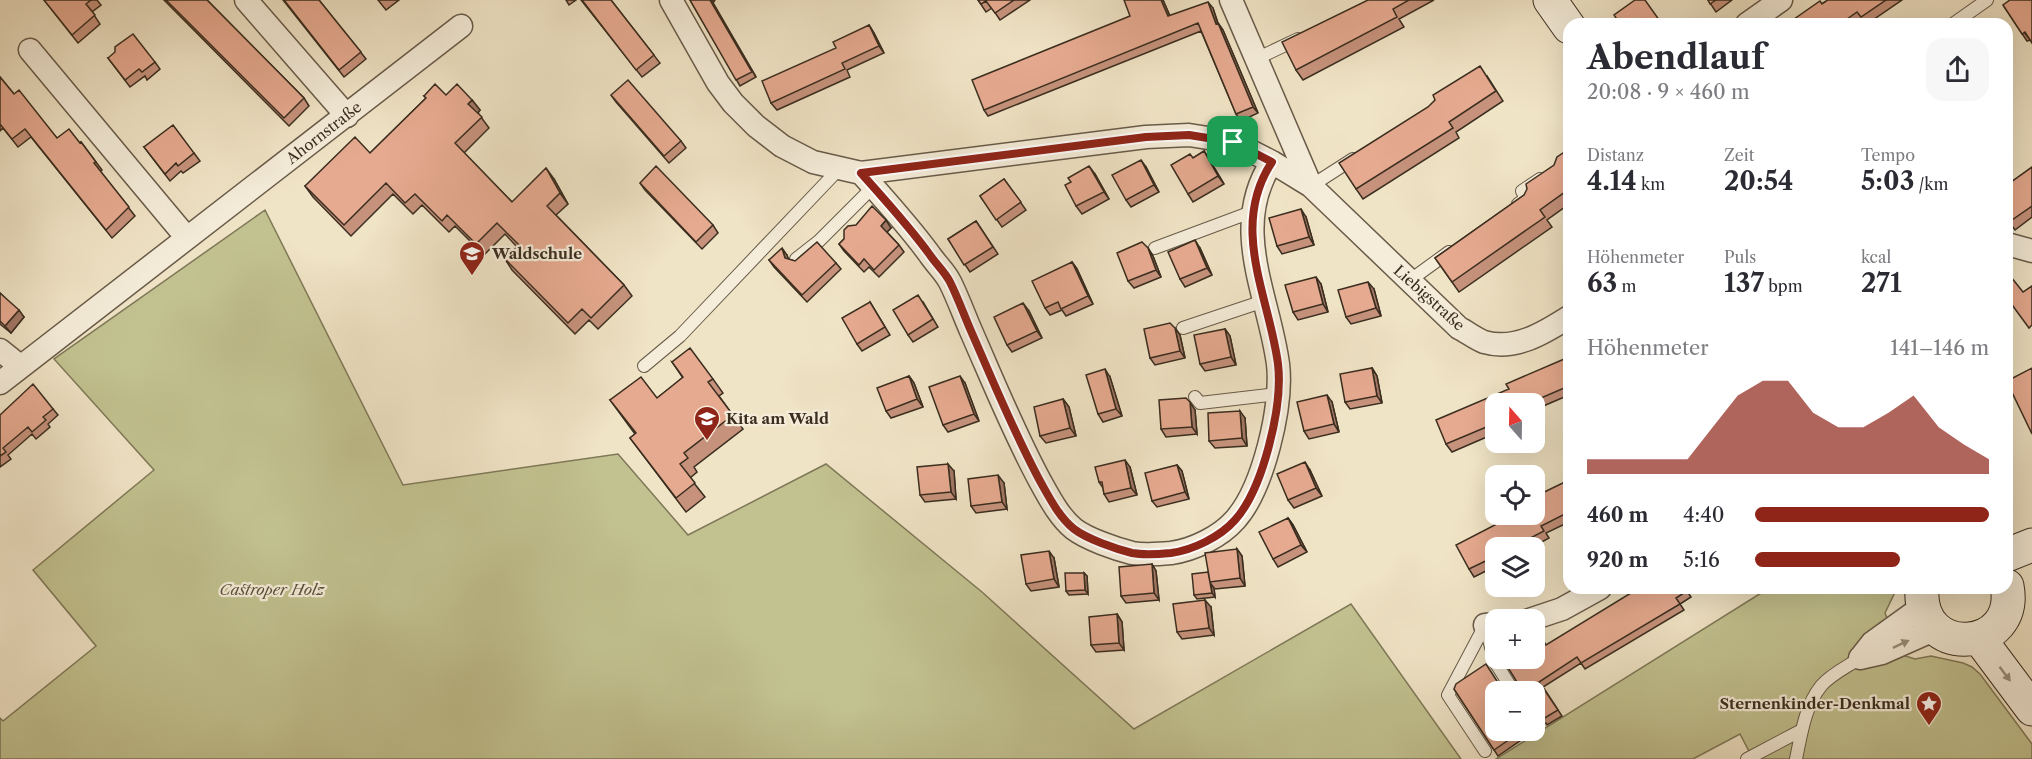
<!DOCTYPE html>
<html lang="de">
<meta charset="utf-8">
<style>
:root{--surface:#fff;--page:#f7f7f7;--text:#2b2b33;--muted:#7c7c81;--accent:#8f2418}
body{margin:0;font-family:"Libre Caslon Text",serif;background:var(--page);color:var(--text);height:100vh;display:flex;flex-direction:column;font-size:22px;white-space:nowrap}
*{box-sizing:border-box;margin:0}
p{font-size:20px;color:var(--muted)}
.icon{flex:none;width:33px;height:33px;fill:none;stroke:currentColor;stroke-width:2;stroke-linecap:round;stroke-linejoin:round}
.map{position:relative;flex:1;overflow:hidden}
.sheet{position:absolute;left:1563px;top:18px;width:450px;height:576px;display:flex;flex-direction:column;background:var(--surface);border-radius:18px;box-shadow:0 6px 24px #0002}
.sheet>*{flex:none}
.needle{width:39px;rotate:340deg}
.controls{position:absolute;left:1485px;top:393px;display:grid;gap:12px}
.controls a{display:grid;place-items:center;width:60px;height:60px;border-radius:12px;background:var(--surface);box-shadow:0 6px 24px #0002;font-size:30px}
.pin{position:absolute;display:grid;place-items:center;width:51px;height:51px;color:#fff;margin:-26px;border-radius:12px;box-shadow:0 3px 9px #0006}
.round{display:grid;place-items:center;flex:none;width:63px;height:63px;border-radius:18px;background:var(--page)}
.headline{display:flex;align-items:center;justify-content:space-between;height:102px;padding:0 24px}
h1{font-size:33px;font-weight:700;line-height:45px}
.metrics{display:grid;grid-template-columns:repeat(3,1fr);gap:9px;height:102px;padding:6px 24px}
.metrics div{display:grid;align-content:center}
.metrics b{font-size:26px;font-weight:700}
.metrics small{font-size:16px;font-weight:400}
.metrics p{font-size:16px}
.chart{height:168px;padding:12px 24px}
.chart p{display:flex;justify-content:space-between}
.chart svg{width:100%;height:108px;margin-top:6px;fill:var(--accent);opacity:.7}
ul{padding:0 24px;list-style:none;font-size:20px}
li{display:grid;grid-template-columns:96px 72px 1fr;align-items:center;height:45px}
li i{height:15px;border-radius:8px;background:var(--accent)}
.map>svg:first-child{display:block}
</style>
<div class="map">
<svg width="2032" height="759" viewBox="0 0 2032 759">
<rect width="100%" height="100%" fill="#f0e4c6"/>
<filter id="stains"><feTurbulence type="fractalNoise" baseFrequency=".00333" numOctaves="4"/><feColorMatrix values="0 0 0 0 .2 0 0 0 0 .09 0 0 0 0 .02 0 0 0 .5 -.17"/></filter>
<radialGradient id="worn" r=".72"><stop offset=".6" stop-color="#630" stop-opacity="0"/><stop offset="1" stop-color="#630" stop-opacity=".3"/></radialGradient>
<path fill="#c2c290" stroke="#7e7858" stroke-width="1.5" d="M265,210L403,485L618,454L688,535L826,464L982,592L1134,729L1351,604L1461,759H0V718L3,721L96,646L33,570L154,470L54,359Z
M1769,588H1897L1885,613L1902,655L1915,659L1931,656L1963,663L1972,667L1980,674L2032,744V759H1753L1740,734L1693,759H1496Z"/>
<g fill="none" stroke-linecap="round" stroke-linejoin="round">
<defs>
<path id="lane" d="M1953,24L1987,0
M1256,59L1298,39
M1311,186L1353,159
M1518,204L1526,198L1522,191L1540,179
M1155,248L1254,211
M796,259L819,241L873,187
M1409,281L1449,252
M1183,328L1264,301
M644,366L680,336L839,169
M1195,397L1200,403L1277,394
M1485,625L1448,695L1485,751
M1485,625L1495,662L1514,692
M1747,759L1802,730
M1796,759C1801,735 1805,706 1821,686C1831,674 1847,667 1860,658"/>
<path id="street" d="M246,0L347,116
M671,0L718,83L733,103L756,126L782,146L813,162L861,173L1146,137L1189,135L1233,142L1272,162L1311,186L1459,328C1467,332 1476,339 1484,342C1515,351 1544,333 1569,317
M1231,0L1311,186
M1747,24L1781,0
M30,50L187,238
M861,173C885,200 909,226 930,255C936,264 945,272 950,282C958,298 964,315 971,331C993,381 1014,433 1040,481C1049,497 1059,517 1074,529C1087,539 1116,549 1132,553C1143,555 1160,554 1171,553C1193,550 1220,537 1235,520C1263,489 1283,406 1278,364C1269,296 1229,227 1272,162
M2007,244L2032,251
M0,350L20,366
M0,383L461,26
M1529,620L1562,609L1600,588
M1485,625L1496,624
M1861,657L1872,643L1915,612L1921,601
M1860,658L1882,653L1927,633L1942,634"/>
<path id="secondary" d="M1550,0L1569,27
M2007,555L2032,545
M1922,588C1917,661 2020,652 2007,586
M1979,638L2032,709"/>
</defs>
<use href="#lane" stroke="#685b49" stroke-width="14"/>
<use href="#street" stroke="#685b49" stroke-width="25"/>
<use href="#secondary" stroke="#3a2d1f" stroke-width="35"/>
<use href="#lane" stroke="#f5edda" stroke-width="12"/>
<use href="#street" stroke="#f5edda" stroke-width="22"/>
<use href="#secondary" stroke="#f5edda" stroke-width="33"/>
</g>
<path fill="#c6927c" stroke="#3a2d1f" stroke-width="1.5" d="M44,0H97L101,5L92,12L100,24L78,43Z
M164,0H207L304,98L309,106L289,126Z
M283,0H319L366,59L344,77Z
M378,0H399L386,10Z
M566,0H576L569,5Z
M581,0H611L660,63L642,77Z
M690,0H715L713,3L756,77L740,86Z
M978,0H1030L1000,20L992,8L986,12Z
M1163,0L1170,16L1213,8L1218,23L1223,30L1258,113L1241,121L1236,114L1201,31L988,116L984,110L1130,16Z
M1368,0H1434L1399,19L1404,27L1303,80L1296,70Z
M1708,0H1732L1716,12Z
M1828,0H1902L1867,24H1865L1862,20L1856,24H1787Z
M2003,5L2030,40L2027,41Z
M869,25L874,33L884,53L847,70L850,77L777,110L771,103L836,48Z
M108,58L155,62L160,69L147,80L145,76L130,87Z
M1487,76L1503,101L1456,132L1459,138L1363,199L1356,189Z
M0,77L14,94L57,138L80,143L81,142L102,170L100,171L135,216L112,238L31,137L18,147L3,128L0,131Z
M446,95L472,100L480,110L478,113L489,128L464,153L512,202L554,179L568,204L556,215L624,285L632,296L598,329L589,320L575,334L512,270L505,259L517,247L505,234L484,255L455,226L449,232L422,205L413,214L393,194L351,236L313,197L305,186L370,153L426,98L424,96Z
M611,95L681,141L686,148L669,163L616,102Z
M144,147L194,153L200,161L183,173L181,171L170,181Z
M1204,151L1224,184L1193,202L1188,194L1193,158Z
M1569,155V204L1547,220L1552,227L1459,292L1435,258L1524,195Z
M1146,167L1159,192L1131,207L1126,200Z
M2032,167V217L2015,230L2007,219Z
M1095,174L1109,199L1082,214L1076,206L1071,182Z
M1004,179L1026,210L1002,227L980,196Z
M640,183L713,225L718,233L702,249L645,190Z
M1306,217L1314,245L1282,254L1277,246Z
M976,221L998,254L970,272L948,239Z
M891,228L887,232L899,245L904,252L879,277L869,267L864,272L844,251L839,244L844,239Z
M1148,248L1153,256L1161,277L1134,288L1128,281Z
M1200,248L1212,275L1185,287L1180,279Z
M787,255L788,259L795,261L836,263L841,269L807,302L774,267L769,260Z
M1072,262L1077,269L1093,304L1066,316L1062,310L1050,315L1045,308Z
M1321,284L1328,312L1298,320L1293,312Z
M1374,289L1381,316L1351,324L1346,317Z
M0,293L24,317L11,333L0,324Z
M870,302L890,335L862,351L857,344Z
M923,302L938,327L913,342L908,335Z
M1029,311L1042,338L1012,352L1007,345Z
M1175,328L1180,335L1185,358L1155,365L1150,358Z
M1225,329L1230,336L1236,365L1205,371L1200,364Z
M1569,357V395L1534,410V404H1496V433L1452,452L1446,444L1509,389Z
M672,362L713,379L723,393L719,396L743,429L694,467L697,472L690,478L705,497L686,512L630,438L635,434L610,400L657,398L683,378Z
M1372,368L1377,376L1382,403L1350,409L1345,402Z
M909,376L914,383L923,407L891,418L886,411Z
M1110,377L1122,416L1103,422L1098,414Z
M965,383L979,421L948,432L943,425Z
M1063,399L1069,407L1076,436L1046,443L1040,436Z
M1332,402L1339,432L1309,439L1304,431Z
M53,409L58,415L48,424L50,427L36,439L32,434L8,455L11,459L0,467V415Z
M1195,410L1197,434L1166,437L1161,429Z
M1245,418L1247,446L1215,448L1209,441Z
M1177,465L1182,471L1189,499L1157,507L1152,501Z
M1130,467L1137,495L1109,502L1104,494L1103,488L1099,482Z
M1310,470L1322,496L1294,508L1288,500Z
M954,471L956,499L925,502L920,495Z
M1569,480V522L1546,533L1549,538L1531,548H1496V566L1474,577L1469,569L1534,514Z
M1004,483L1007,509L976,513L971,506Z
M1288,518L1293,525L1307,552L1278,567L1273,559Z
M1237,549L1242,556L1245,586L1215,589L1214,588L1215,597L1197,599L1194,595L1208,572Z
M1054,558L1059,587L1031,591L1026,584Z
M1152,564L1156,571L1159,600L1126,603L1121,596Z
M1084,573L1087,576L1088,594L1069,595L1066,591Z
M1685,588L1691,597L1680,604L1684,610L1585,669L1581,663L1543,687L1562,716L1547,725L1546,723L1498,756L1454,689L1496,730H1534V692L1518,690L1517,682L1546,645Z
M1211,607L1214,635L1182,639L1177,632Z
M1117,614L1122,622L1124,650L1096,652L1091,645Z"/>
<path fill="#a17765" stroke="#3a2d1f" stroke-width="1.5" d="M710,0L713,1V3L756,77Z
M1161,0H1163L1173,23L1168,16Z
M1208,2L1213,8L1220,31L1216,24Z
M1218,23L1223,30L1258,113L1253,107Z
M869,25L874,33L884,53L879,46Z
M472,100L480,110L476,115L468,104Z
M1204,151L1209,159L1224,184L1218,176Z
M1141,160L1146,167L1159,192L1154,185Z
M1089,166L1095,174L1109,199L1104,192Z
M546,168L554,179L568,204L560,193Z
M1301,209L1306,217L1314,245L1309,237Z
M886,220L891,228L886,233L881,226Z
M1195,240L1200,248L1212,275L1207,268Z
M782,248L787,255L790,264L785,258Z
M1148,248L1153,256L1161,277L1156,270Z
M1072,262L1077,269L1093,304L1088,296Z
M1316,277L1321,284L1328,312L1323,304Z
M1368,282L1374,289L1381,316L1376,308Z
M1023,303L1029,311L1042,338L1037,331Z
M19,310L24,317L11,333L5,326Z
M1175,328L1180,335L1185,358L1180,351Z
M1225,329L1230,336L1236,365L1231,357Z
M1372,368L1377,376L1382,403L1377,396Z
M1105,369L1110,377L1122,416L1116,409Z
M909,376L914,383L923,407L917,399Z
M960,376L965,383L979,421L974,414Z
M1327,395L1332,402L1339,432L1334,424Z
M1063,399L1069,407L1076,436L1070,428Z
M1190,402L1195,410L1197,434L1192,427Z
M1240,411L1245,418L1247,446L1242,438Z
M1125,460L1130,467L1137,495L1131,488Z
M1305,462L1310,470L1322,496L1316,488Z
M948,464L954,471L956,499L951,492Z
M1177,465L1182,471L1189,499L1185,492Z
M998,475L1004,483L1007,509L1002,502Z
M1288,518L1293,525L1307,552L1301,545Z
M1237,549L1242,556L1245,586L1240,578Z
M1049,551L1054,558L1059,587L1054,579Z
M1152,564L1156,571L1159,600L1154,593Z
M1084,573L1087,576L1088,594L1085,590Z
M1211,584L1214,588L1215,597L1212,593Z
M1205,600L1211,607L1214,635L1209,628Z
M1117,614L1122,622L1124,650L1119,643Z"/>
<path fill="#e6aa90" stroke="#3a2d1f" stroke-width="1.5" d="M44,0H91L86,4L95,15L72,35Z
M166,0H207L304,98L284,118Z
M284,0H319L361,52L339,70Z
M582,0H611L654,55L636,70Z
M690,0H710L752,72L736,80Z
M978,0H1014L995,13L986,1L981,4Z
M1124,0H1161L1168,16L1208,2L1216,24L1218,23L1253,107L1236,114L1198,23L984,110L972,80L1130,16Z
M1368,0H1409L1393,9L1397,17L1296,70L1282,42Z
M1635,0H1645L1662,24H1620L1614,15Z
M1708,0H1716L1710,4Z
M1828,0H1886L1861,17L1857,12L1840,24H1787L1820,1L1822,4Z
M2010,0H2032V43L2025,32L2022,34L2003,5Z
M869,25L879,46L842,63L845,69L771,103L762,81L836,48L833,42Z
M133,34L155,62L142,72L139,69L125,80L108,58L115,52V47Z
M1480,66L1496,91L1449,122L1453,128L1356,189L1339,163L1428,107L1435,100L1433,95Z
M0,77L14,94L19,90L57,138L69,129L80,143L81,142L96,162L94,163L129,207L106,230L25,129L12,139L0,124Z
M628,80L681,141L664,156L611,95Z
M435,84L446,95L457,84L472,100L468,104L482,117L455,143L512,202L546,168L560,193L547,206L624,285L591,318L582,309L568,323L505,259L519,245L497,223L476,244L447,215L442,221L415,194L405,203L386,183L344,225L305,186L355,137L370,153L426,98L424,96Z
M173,125L194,153L178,166L176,163L165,174L144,147Z
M1204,151L1218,176L1188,194L1171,165L1190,154L1193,158Z
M1566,151L1569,155V189L1540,210L1545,217L1452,282L1435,258L1524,195L1527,189L1526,184L1554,165L1557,157Z
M1141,160L1154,185L1126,200L1112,175Z
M656,166L713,225L696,242L640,183Z
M1089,166L1104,192L1076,206L1065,185L1071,182L1068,178Z
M2032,167V206L2009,222L2007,219V185Z
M1004,179L1021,202L996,220L980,196Z
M872,206L886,220L881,226L899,245L874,270L864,259L859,265L839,244L844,239V230L848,226L856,225Z
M1301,209L1309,237L1277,246L1269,218Z
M976,221L993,247L964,265L948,239Z
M1195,240L1207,268L1180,279L1168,252Z
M817,242L836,263L802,295L769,260L782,248L785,258L795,261Z
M1142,242L1148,248L1156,270L1128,281L1117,253Z
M1072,262L1088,296L1061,309L1058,302L1045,308L1032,281Z
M2007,272L2023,292L2032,286V325L2029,328L2007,298Z
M1316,277L1323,304L1293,312L1285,285Z
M1368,282L1376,308L1346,317L1338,290Z
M0,293L19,310L5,326L0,321Z
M918,295L933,319L908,335L893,310Z
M870,302L885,327L857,344L842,318Z
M1023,303L1037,331L1007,345L994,317Z
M1170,323L1175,328L1180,351L1150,358L1144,329Z
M1225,329L1231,357L1200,364L1194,335Z
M690,348L713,379L708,382L733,415L684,453L688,458L680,464L695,483L676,498L630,438L636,433L610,400L641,377L657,398L683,377L672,362Z
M1569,357V386L1527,404H1496V423L1446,444L1436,420L1509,389L1506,384Z
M1372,368L1377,396L1345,402L1340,374Z
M2032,368V434L2007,382V381Z
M1105,369L1116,409L1098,414L1086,375Z
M909,376L917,399L886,411L877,388Z
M960,376L974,414L943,425L929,387Z
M33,384L53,409L43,417L46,420L32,432L28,427L3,448L6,452L0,456V415Z
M1327,395L1334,424L1304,431L1297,402Z
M1186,398L1190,402L1192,427L1161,429L1159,400Z
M1063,399L1070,428L1040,436L1034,407Z
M1240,411L1242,438L1209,441L1208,413Z
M1125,460L1131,488L1104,494L1102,482H1099L1095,467Z
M1305,462L1316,488L1288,500L1277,474Z
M948,464L951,492L920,495L917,467Z
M1177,465L1185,492L1152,501L1145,473Z
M998,475L1002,502L971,506L968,479Z
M1569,480V512L1541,526L1544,531L1511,548H1496V556L1469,569L1456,545L1516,514H1534V497Z
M1288,518L1301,545L1273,559L1259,532Z
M1237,549L1240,578L1210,582L1205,553Z
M1049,551L1054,579L1026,584L1021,555Z
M1152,564L1154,593L1121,596L1119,567Z
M1208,572L1212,593L1194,595L1192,574Z
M1065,573H1084L1085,590L1066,591Z
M1639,588H1685L1687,591L1676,598L1680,604L1581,663L1577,657L1539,682L1558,710L1543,719L1542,718L1534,723V692H1516L1518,690L1517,682L1502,658H1534V636L1539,634L1546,645Z
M1205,600L1209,628L1177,632L1173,604Z
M1117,614L1119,643L1091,645L1089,617Z
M1486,664L1504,692H1496V730H1523L1494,750L1454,689L1456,684Z"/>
<defs><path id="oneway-solid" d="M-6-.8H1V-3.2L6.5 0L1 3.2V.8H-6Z" transform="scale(1.5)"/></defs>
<g fill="#988d7c">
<use href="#oneway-solid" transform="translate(1901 644) rotate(-25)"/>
<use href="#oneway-solid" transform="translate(2005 674) rotate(53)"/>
</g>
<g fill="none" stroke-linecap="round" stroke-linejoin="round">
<defs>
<path id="route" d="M1189,135L1233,142L1272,162C1229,227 1269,296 1278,364C1283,406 1263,489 1235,520C1220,537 1193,550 1171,553C1160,554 1143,555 1132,553C1116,549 1087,539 1074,529C1059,517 1049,497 1040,481C1014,433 993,381 971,331C964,315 958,298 950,282C945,272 936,264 930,255C909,226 885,200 861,173L1146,137Z"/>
</defs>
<use href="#route" stroke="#fff" stroke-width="12"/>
<use href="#route" stroke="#8f2418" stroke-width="8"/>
</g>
<defs>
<symbol id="school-pin" viewBox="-11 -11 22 30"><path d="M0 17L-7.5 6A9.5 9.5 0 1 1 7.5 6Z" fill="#8f2418" stroke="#f5edda"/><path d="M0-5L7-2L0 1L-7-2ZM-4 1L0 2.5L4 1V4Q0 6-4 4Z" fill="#fff"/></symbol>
<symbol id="sight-pin" viewBox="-11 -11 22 30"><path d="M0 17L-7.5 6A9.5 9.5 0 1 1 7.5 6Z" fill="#8f2418" stroke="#f5edda"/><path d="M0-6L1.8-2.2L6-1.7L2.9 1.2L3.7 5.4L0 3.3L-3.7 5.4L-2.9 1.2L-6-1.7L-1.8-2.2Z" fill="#fff"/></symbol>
</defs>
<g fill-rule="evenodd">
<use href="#school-pin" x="457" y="239" width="30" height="40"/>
<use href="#school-pin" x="692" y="404" width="30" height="40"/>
<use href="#sight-pin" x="1914" y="689" width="30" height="40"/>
</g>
<g text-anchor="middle" stroke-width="4.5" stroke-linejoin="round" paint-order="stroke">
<g font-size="15" fill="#3a2d1f" stroke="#f5edda">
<text transform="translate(324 133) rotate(-38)" y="5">Ahornstraße</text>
<text transform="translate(1429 298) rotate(42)" y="5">Liebigstraße</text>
</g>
<g font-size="15" font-weight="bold" fill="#3a2d1f" stroke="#f5edda" text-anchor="start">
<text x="492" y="259">Waldschule</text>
<text x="726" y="424">Kita am Wald</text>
<text x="1910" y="709" text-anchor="end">Sternenkinder-Denkmal</text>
</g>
<g font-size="15" font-style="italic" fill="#5c523b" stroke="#f5edda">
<text x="272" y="595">Castroper Holz</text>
</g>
</g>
<rect width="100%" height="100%" filter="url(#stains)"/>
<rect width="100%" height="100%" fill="url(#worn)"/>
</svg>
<div class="controls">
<a><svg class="needle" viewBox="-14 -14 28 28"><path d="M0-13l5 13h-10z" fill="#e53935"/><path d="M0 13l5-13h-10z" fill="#7c7c81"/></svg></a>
<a><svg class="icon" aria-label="locate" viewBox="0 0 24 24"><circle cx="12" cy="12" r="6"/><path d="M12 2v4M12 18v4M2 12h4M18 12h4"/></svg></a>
<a><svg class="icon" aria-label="layers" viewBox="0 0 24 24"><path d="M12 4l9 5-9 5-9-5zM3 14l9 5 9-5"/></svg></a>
<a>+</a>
<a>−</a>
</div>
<div class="pin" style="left:1233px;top:142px;background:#1e9e55"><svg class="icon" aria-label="arrive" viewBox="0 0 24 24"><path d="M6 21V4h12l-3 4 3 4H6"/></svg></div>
<section class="sheet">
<div class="headline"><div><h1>Abendlauf</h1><p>20:08 · 9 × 460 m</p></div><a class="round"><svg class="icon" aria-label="share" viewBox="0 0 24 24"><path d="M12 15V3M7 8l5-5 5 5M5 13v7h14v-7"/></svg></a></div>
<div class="metrics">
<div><p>Distanz</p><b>4.14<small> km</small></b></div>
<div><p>Zeit</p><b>20:54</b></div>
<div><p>Tempo</p><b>5:03<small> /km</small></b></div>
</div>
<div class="metrics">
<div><p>Höhenmeter</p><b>63<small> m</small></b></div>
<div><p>Puls</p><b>137<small> bpm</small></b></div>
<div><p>kcal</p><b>271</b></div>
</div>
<div class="chart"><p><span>Höhenmeter</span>141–146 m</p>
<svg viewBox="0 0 160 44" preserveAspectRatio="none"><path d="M0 44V38L10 38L20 38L30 38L40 38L50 25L60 12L70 6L80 6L90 19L100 25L110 25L120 19L130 12L140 25L150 32L160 38V44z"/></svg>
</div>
<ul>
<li><b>460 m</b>4:40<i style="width:100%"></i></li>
<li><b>920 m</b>5:16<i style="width:62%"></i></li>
</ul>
</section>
</div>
